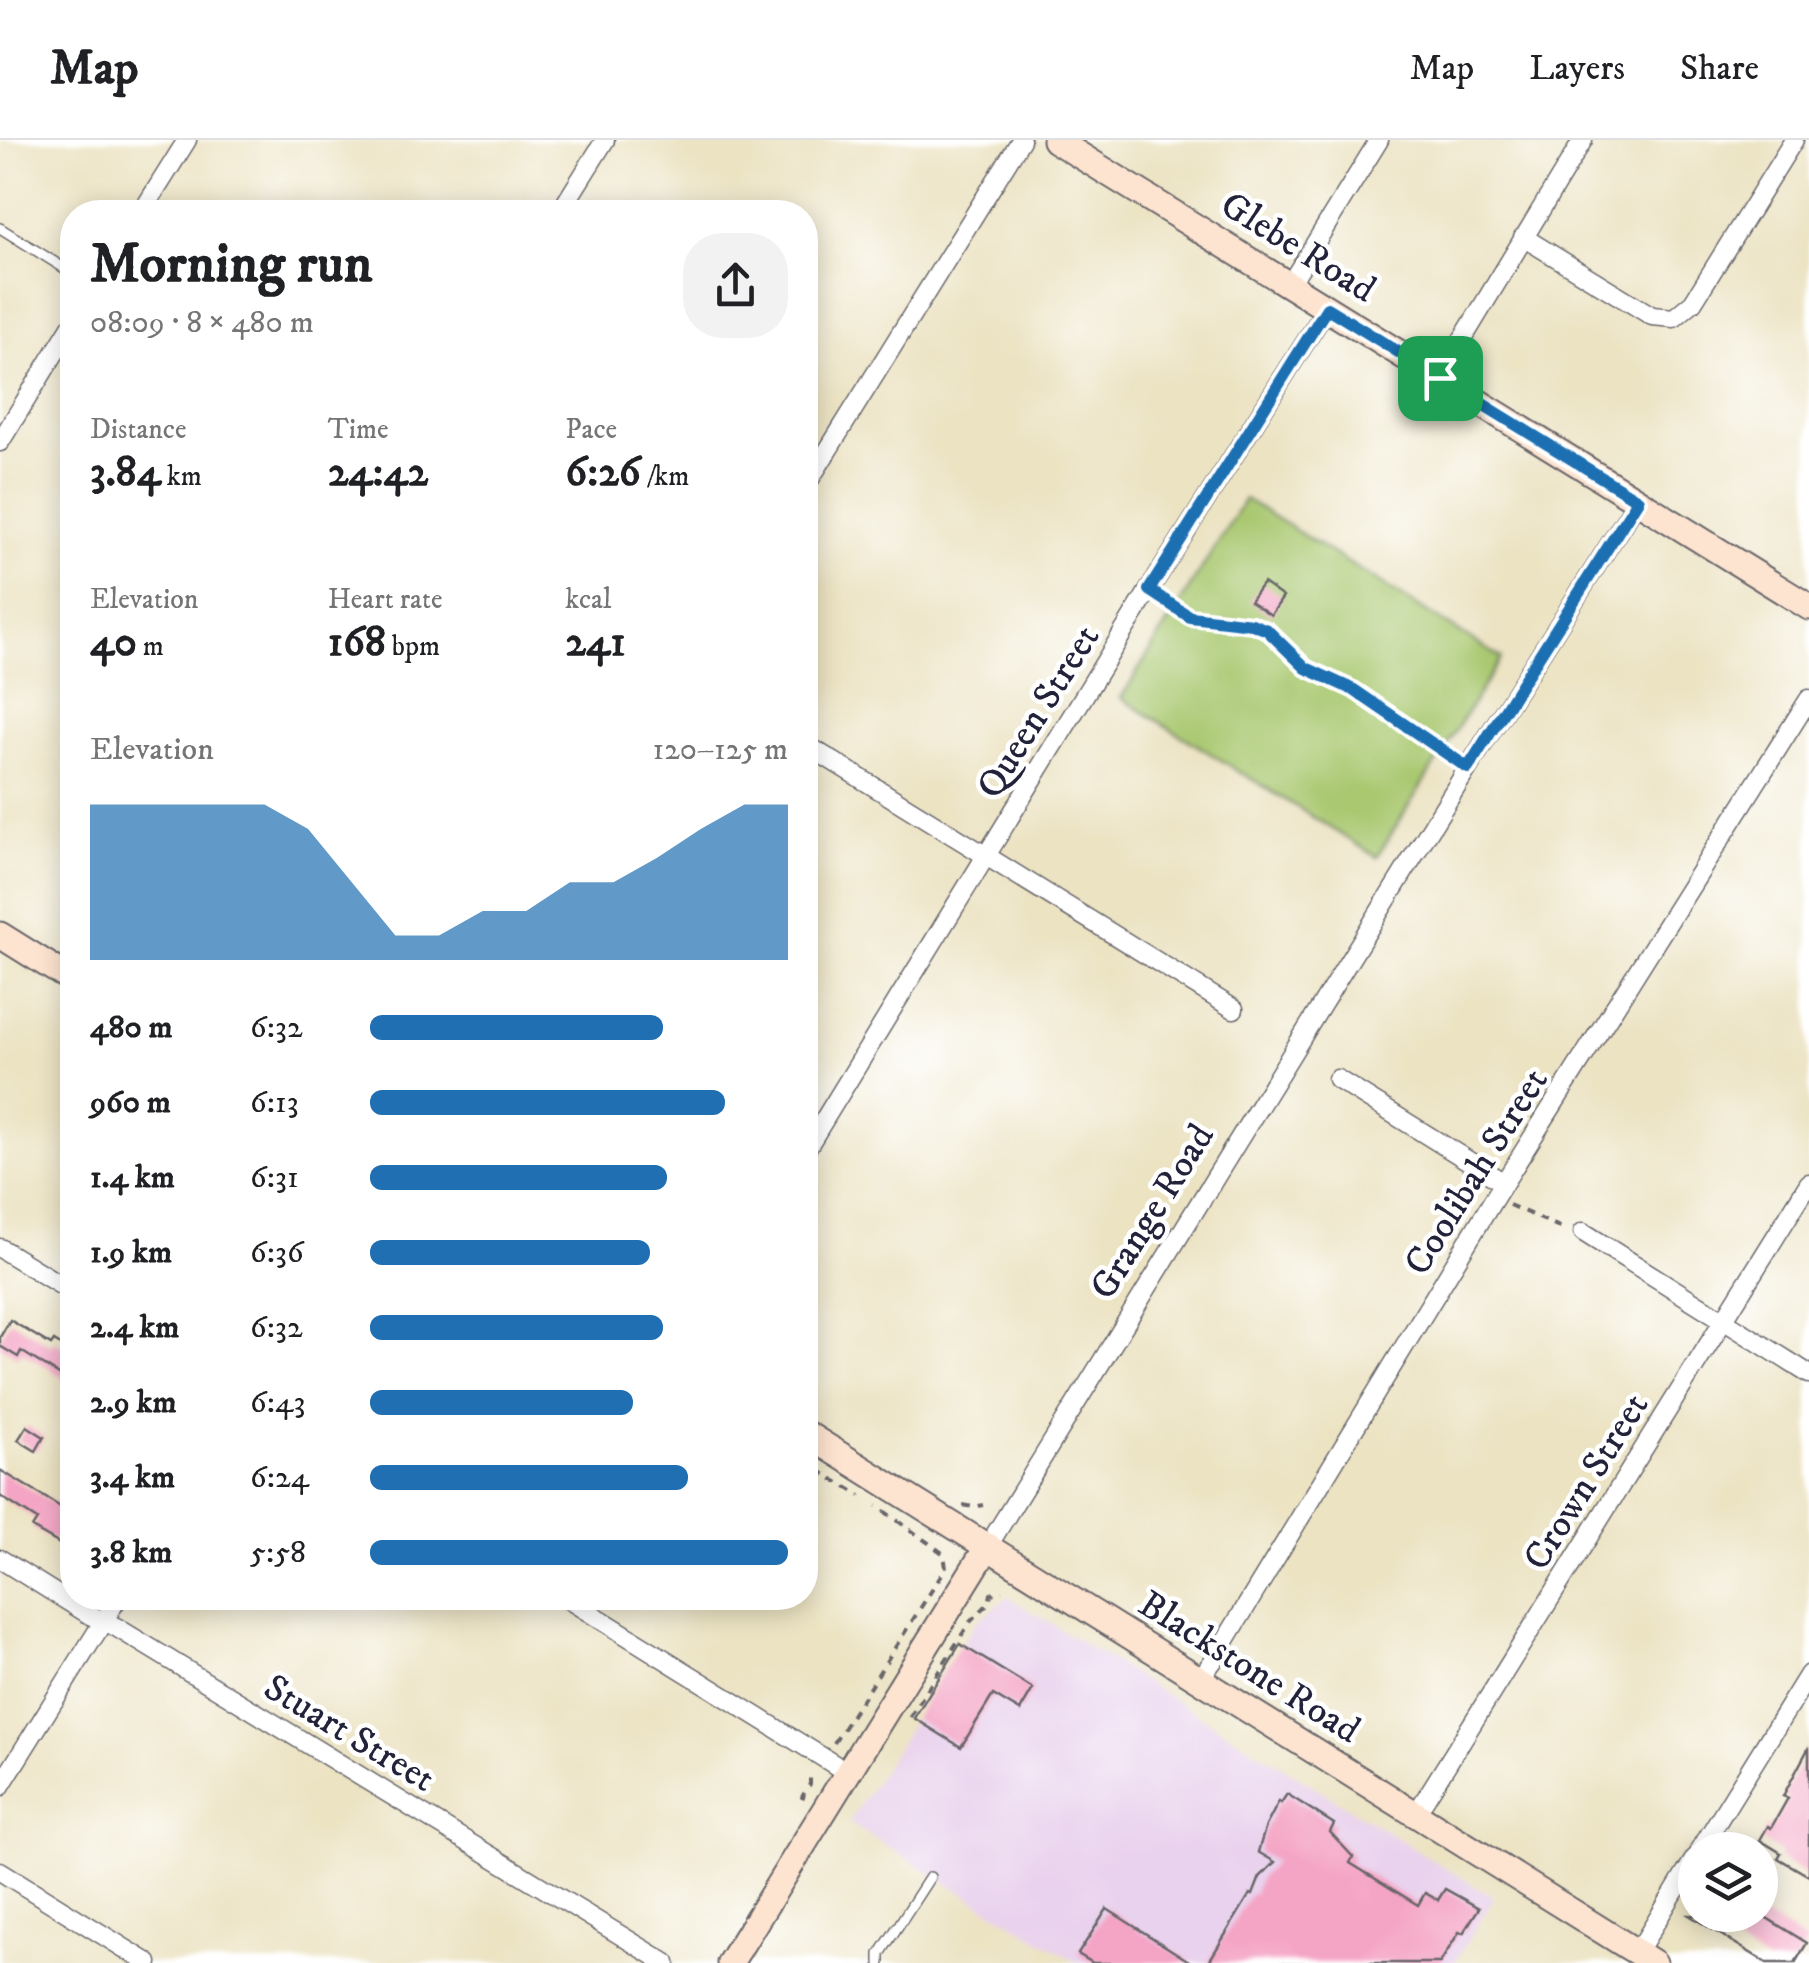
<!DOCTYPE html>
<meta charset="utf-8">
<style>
:root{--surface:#fff;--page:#f2f2f2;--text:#202124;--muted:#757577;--line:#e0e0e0;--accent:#1f6fb2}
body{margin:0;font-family:"IM FELL DW Pica",serif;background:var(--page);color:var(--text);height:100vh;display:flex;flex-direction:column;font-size:38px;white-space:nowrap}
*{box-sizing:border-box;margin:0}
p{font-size:32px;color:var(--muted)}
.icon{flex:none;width:55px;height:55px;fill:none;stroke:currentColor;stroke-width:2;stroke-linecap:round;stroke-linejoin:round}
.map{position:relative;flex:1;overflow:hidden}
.drawer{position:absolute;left:60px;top:60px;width:758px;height:1410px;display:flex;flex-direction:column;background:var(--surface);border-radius:40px;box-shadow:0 5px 25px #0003}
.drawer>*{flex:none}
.tools{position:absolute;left:1678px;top:1692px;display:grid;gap:20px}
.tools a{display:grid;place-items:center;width:100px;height:100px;border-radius:50%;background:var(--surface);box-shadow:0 5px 25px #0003;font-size:50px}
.pin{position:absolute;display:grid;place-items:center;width:85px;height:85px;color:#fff;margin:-42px;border-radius:20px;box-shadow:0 5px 15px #0006}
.round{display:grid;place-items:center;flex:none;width:105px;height:105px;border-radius:40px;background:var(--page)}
.summary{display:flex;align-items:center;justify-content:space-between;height:170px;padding:0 30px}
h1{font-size:55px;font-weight:700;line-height:75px}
.stats{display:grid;grid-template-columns:repeat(3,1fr);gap:15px;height:170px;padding:10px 30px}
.stats div{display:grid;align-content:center}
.stats b{font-size:42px;font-weight:700}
.stats small{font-size:28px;font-weight:400}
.stats p{font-size:28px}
.chart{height:280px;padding:20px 30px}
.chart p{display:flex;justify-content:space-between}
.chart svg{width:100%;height:180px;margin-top:10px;fill:var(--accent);opacity:.7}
ul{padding:0 30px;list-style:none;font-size:32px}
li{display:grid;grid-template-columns:160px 120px 1fr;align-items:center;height:75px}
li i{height:25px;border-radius:12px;background:var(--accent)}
header{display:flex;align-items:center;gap:60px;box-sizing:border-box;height:140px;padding:0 50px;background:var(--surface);border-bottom:2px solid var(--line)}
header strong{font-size:48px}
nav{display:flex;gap:55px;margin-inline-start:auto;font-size:35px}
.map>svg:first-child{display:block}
</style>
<header>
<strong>Map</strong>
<nav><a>Map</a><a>Layers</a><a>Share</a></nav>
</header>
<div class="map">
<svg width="1809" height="1823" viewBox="0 0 1809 1823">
<rect width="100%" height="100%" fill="#fff"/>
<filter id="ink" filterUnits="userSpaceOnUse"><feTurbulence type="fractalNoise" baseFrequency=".01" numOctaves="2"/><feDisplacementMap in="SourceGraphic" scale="20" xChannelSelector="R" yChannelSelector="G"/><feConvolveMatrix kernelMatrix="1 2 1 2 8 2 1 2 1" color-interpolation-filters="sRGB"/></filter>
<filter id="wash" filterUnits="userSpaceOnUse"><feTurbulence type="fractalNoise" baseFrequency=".0048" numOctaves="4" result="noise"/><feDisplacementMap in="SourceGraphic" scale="40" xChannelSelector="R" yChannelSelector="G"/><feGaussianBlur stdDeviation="2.25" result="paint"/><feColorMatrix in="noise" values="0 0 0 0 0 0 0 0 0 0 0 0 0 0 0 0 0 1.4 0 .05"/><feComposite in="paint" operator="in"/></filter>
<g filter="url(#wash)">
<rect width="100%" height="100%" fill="#ece3c3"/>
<path fill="#e9d2ed" d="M1008,1457L1494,1758L1454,1823H1078L849,1683L976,1482Z"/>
<path fill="#a9c870" stroke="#667556" stroke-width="2.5" d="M1245,359L1501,518L1377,717L1121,558Z"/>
<g id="blocks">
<path fill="#f4a4c4" d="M1263,443L1283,457L1271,475L1250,461Z
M10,1180L51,1205L54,1201L72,1212V1243L21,1211L18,1217L0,1206V1197Z
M27,1286L44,1297L36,1311L18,1300Z
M0,1330L72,1374V1411L32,1388L37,1380L0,1356Z
M960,1504L1033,1549L1020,1571L993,1555L961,1607L914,1578Z
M1809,1607V1736L1778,1718L1781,1713L1760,1700L1768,1686L1771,1688L1788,1658L1783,1656Z
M1287,1654L1334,1684L1330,1692L1353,1717L1350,1723L1418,1765L1425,1753L1438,1760L1445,1749L1479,1768L1463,1793L1459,1792L1440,1823H1208L1250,1754L1253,1755L1260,1737L1275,1722L1258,1712L1266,1686L1279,1661L1281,1663Z
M1107,1769L1192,1823H1093L1078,1814Z
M1689,1775H1762L1807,1803L1795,1823H1767Z"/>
</g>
</g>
<g filter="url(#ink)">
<use href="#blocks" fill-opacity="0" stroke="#69666b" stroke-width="2.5"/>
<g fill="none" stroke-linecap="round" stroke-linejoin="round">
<defs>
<path id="lane" d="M0,88L72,133
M880,1823V1814L930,1737"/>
<path id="street" d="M142,72L187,0
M560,72L605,0
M1523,97L1652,176L1674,178L1693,162L1794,0
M1290,144L1379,0
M1439,238L1583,0
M0,302L72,185
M805,347L1021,0
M805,604L1234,869
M1337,939L1504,1043
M805,1011L1149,450L1327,168
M1583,1092L1809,1234
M0,1108L72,1152
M988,1406L1468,628L1638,360
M0,1419L90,1475L116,1487L666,1823
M566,1458L848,1633
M1199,1540L1213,1521L1495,1057L1809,559
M0,1647L118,1458
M1416,1674L1809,1043
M1700,1710L1809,1534
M0,1731L148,1823
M1637,1813L1695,1718"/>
<path id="secondary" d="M1055,0L1809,467
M0,795L72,840
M805,1293L1654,1823
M730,1823L988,1406"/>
</defs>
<use href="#lane" stroke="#69666b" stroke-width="12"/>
<use href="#street" stroke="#69666b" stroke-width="21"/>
<use href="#secondary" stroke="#69666b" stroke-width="29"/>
<path stroke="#69666b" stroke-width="4" stroke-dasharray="8 8" stroke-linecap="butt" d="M1165,461L1190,477L1253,484L1267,491L1306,528L1353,550L1453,618
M1509,1065L1564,1089
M805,1322L861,1356
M963,1365L973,1367L983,1365
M910,1577L970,1482L989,1463L991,1454L1002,1450
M834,1603L946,1428L944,1414L877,1366
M805,1658L802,1657L810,1644V1638L814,1633"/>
<use href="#lane" stroke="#fff" stroke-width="9"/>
<use href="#street" stroke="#fff" stroke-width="18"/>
<use href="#secondary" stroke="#fde4d0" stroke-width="25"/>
</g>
</g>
<g fill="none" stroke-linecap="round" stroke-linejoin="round" filter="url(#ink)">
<defs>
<path id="route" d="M1327,168L1638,360L1468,628L1354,550L1306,528L1267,490L1252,484L1190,477L1149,450Z"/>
</defs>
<use href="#route" stroke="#fff" stroke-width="20"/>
<use href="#route" stroke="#1f6fb2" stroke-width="12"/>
</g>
<g text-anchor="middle" stroke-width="9" stroke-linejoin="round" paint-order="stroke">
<g font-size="38" fill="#22223b" stroke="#fff">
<text transform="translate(1299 106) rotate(32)" y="13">Glebe Road</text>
<text transform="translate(1037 571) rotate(-58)" y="13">Queen Street</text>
<text transform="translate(1475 1031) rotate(-58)" y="13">Coolibah Street</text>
<text transform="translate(1151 1071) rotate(-58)" y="13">Grange Road</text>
<text transform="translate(1585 1341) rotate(-58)" y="13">Crown Street</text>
<text transform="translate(1250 1526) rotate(32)" y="13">Blackstone Road</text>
<text transform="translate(350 1592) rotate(31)" y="13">Stuart Street</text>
</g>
</g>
</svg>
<div class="tools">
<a><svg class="icon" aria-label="layers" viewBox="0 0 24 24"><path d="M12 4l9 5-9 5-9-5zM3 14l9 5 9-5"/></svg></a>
</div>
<div class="pin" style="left:1440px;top:238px;background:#1e9e55"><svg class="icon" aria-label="arrive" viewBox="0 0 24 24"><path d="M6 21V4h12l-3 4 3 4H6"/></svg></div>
<section class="drawer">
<div class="summary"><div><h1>Morning run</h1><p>08:09 · 8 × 480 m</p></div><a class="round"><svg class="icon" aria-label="share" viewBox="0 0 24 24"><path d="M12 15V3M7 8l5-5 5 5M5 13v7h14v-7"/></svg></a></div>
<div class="stats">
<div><p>Distance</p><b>3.84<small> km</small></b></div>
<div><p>Time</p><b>24:42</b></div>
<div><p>Pace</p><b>6:26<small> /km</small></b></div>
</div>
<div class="stats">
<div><p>Elevation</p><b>40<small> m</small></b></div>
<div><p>Heart rate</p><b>168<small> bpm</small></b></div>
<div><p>kcal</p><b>241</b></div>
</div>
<div class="chart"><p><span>Elevation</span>120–125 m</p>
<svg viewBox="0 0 160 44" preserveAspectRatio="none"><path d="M0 44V6L10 6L20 6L30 6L40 6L50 12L60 25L70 38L80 38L90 32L100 32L110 25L120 25L130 19L140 12L150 6L160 6V44z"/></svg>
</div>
<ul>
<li><b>480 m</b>6:32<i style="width:70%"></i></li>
<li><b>960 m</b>6:13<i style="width:85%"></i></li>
<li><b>1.4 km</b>6:31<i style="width:71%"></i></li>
<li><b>1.9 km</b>6:36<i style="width:67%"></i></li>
<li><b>2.4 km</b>6:32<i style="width:70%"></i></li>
<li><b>2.9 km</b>6:43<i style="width:63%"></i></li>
<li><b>3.4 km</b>6:24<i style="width:76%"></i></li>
<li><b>3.8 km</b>5:58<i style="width:100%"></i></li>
</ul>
</section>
</div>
